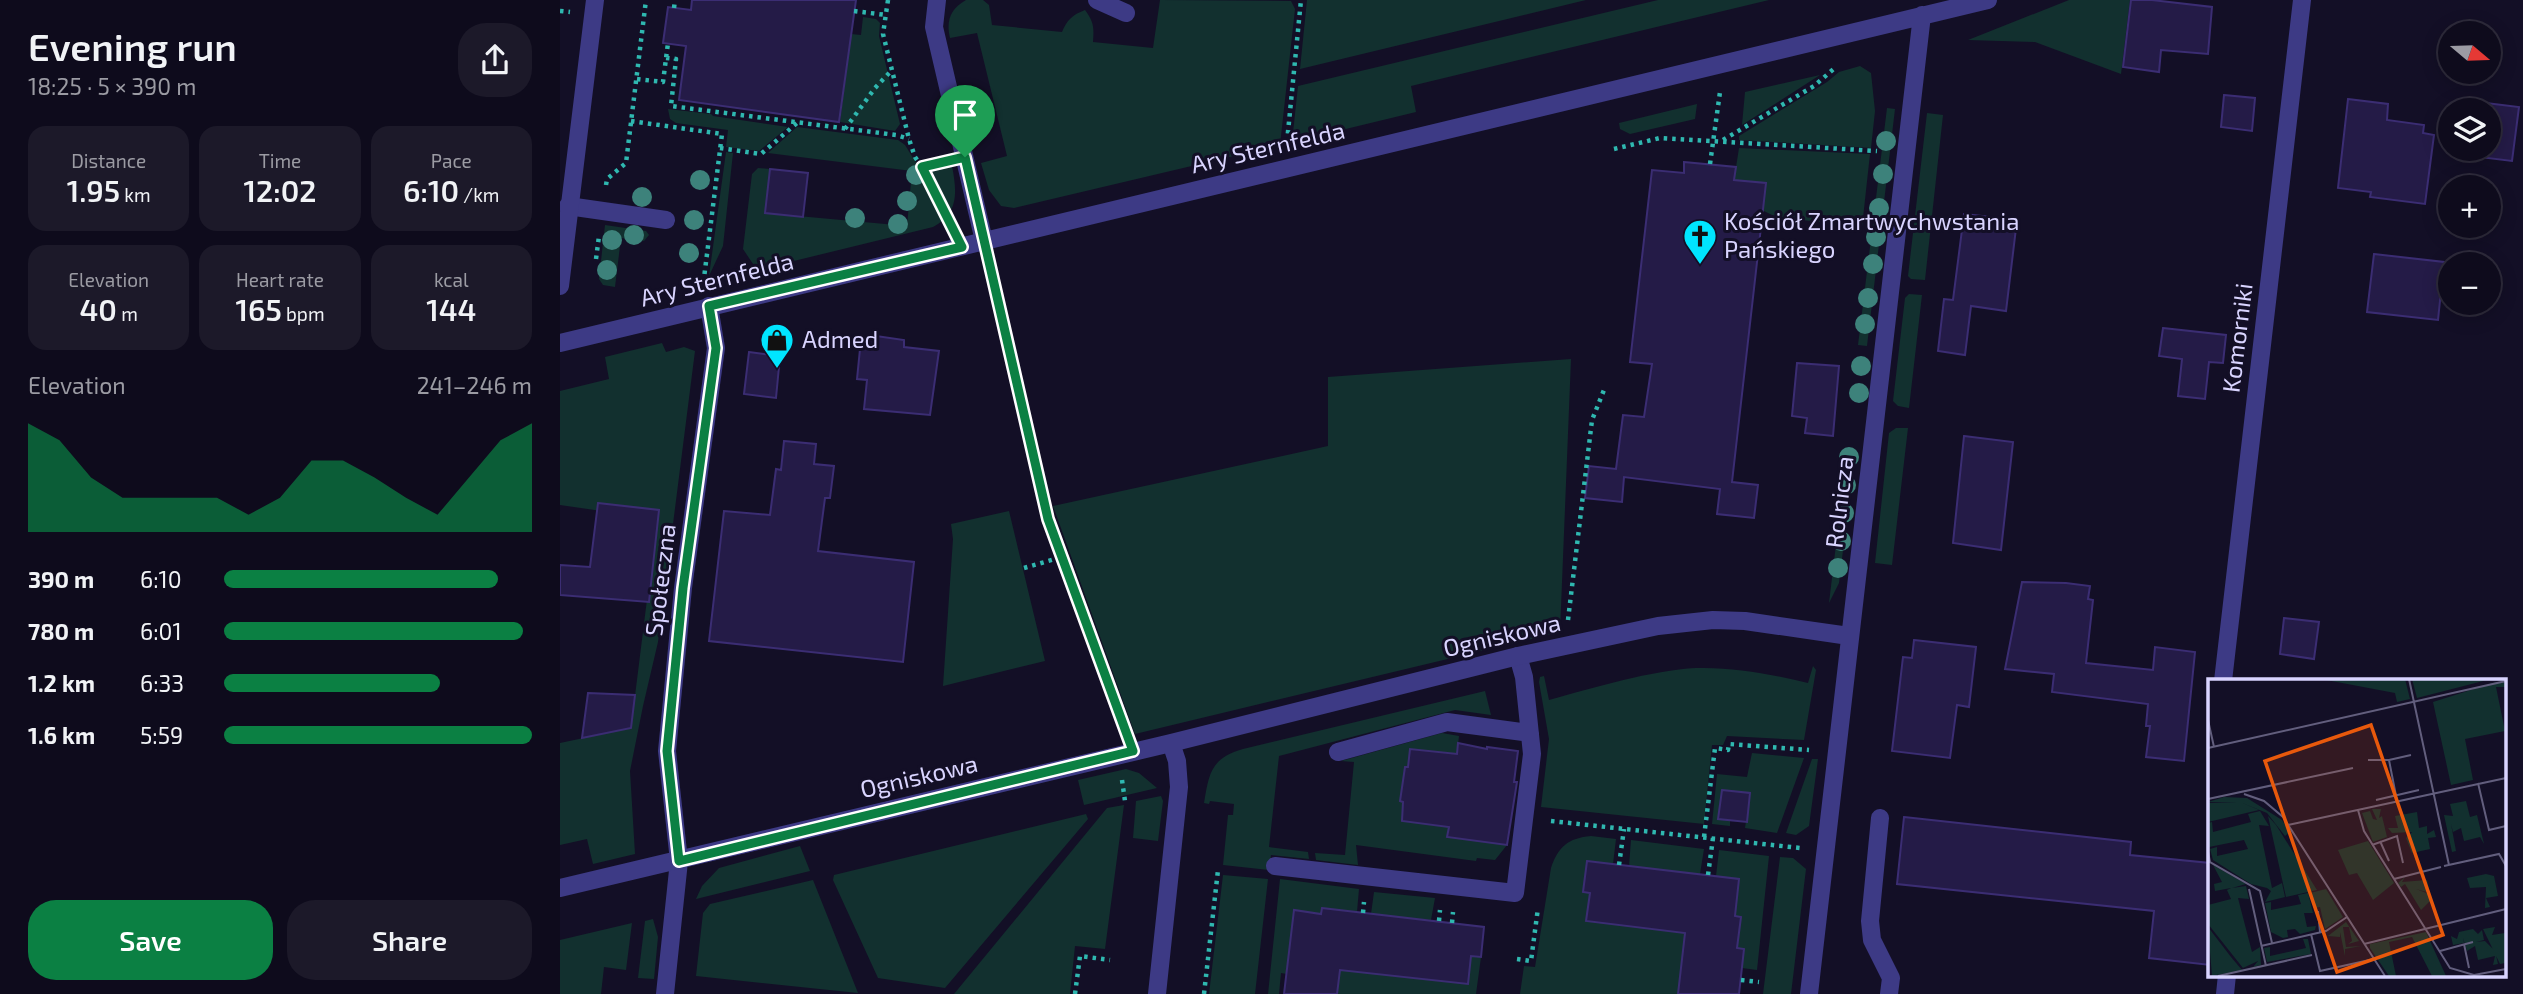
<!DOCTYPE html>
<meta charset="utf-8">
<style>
:root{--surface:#0e0b1c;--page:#1c1929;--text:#f1f3f6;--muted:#9b9ba3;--line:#2e2b3b;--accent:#0b8043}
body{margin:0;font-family:"Exo 2",sans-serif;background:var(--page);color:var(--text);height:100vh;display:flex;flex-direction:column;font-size:26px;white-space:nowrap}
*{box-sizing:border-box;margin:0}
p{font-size:23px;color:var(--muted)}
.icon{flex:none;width:38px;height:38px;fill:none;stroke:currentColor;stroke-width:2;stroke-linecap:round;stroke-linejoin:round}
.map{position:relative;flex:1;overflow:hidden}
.drawer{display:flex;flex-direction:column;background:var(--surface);width:560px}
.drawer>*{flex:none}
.needle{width:46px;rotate:109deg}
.fabs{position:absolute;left:1878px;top:21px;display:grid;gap:14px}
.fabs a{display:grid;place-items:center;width:63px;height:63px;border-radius:50%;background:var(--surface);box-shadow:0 4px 18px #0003,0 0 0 2px var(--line);font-size:35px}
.pin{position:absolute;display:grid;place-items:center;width:60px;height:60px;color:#fff;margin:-72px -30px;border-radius:50% 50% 50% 0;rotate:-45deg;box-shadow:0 0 7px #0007}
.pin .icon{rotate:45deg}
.round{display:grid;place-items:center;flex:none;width:74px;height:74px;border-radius:28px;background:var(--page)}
.head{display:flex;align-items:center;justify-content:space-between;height:119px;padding:0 28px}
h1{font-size:38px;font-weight:600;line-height:52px}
.stats{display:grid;grid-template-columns:repeat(3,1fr);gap:10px;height:119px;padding:7px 28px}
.stats div{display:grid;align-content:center;border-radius:18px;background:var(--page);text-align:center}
.stats b{font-size:30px;font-weight:600}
.stats small{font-size:19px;font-weight:400}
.stats p{font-size:19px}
.chart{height:196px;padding:14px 28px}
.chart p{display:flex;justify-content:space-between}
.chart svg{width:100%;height:126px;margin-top:7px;fill:var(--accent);opacity:.7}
.cta{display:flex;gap:14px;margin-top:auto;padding:14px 28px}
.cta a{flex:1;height:80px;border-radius:28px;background:var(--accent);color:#fff;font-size:28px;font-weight:600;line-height:80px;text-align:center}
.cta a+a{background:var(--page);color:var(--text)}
ul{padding:0 28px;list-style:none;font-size:23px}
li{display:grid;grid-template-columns:112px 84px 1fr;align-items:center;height:52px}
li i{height:18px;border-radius:9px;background:var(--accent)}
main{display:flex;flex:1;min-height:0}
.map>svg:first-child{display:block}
</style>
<main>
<section class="drawer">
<div class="head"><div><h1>Evening run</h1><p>18:25 · 5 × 390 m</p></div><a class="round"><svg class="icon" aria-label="share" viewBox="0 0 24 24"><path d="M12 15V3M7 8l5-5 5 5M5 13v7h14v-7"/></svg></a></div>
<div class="stats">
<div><p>Distance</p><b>1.95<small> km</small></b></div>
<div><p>Time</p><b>12:02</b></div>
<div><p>Pace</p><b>6:10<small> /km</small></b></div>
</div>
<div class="stats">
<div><p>Elevation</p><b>40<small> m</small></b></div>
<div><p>Heart rate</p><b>165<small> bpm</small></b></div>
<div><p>kcal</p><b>144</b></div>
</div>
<div class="chart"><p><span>Elevation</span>241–246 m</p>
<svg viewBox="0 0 160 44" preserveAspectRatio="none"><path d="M0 44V6L10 12L20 25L30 32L40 32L50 32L60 32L70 38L80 32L90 19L100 19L110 25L120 32L130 38L140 25L150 12L160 6V44z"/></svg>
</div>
<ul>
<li><b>390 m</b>6:10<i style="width:89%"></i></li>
<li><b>780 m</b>6:01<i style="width:97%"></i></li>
<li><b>1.2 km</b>6:33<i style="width:70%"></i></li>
<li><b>1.6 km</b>5:59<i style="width:100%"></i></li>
</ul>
<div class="cta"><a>Save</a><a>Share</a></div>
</section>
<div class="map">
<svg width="1963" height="994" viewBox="0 0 1963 994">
<rect width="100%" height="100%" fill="#130f26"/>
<path fill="#12302f" d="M406,0H423L429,5L432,25L502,32C507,20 512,15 525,10C534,22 534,28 533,42L593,48L600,0L731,1L735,9L720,145L454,208L441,206L429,190L421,163L447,156L417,33L390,38C386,21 390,9 406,0Z
M747,0H1026L740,69Z
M1098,0H1209L851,86L856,112L732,142L738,86Z
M1509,0H1570L1561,74L1475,42L1408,40Z
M303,17L316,19L320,23L319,36L340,124L335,131L280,122L291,34L301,35Z
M1300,66L1311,73L1315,111L1311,148L1179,140V136L1267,82L1279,72Z
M1260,75L1182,125L1185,92Z
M1137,104L1135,119L1070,134L1060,129L1059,123Z
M1327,108L1335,109L1307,346L1298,345Z
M108,109L151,114L153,116L228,127L199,151L166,147L168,130L116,123L110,119Z
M1367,113L1383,115L1365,280L1351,279L1348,276Z
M237,127L338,140L345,145L363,174L392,166C397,192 399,213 373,227L197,270L183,249L192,174L198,168L210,169L205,213L347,226L352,171L208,153Z
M1179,148L1310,154L1302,227L1216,217L1202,210L1205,183L1174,180Z
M166,152L173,153L163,246L149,276Z
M45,225L86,231L89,235L84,241L61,238L55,287L43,285L39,279Z
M1349,294L1362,295L1349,408L1338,406L1333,401L1345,298Z
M102,343L106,352L124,347L135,351L98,642L83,706L70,771L75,854L33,864L27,839L0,845V743L71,728L97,519L0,505V391L49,379L45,357Z
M1011,359L1000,632L575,734L493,506L768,446V377Z
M1336,428H1348L1332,565L1315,563L1329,433Z
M1287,453H1295L1279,583L1269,603Z
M449,511L485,661L383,686L393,539L391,524Z
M1253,666L1256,670L1244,740L1167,736L1163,745H1152L1144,824L981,807L989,739L979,682L980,677L984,676L989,700C1032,688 1093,670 1136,668C1174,667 1211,674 1248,683Z
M925,691L931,715L895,710L719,756L709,847L748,852L749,859L711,855L709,870L663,865L668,815H673L674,804L650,801L649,804L644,803C649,773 651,758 683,749Z
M882,733L899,736L897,754L850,749L848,767L845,768L840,801L843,802L842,821L889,827L888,837L947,845L935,860L917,858L916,861L796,845L798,865L756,860L755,853L785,855L794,762L781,761Z
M1192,753L1244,758L1217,833L1185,828L1190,793L1162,790L1158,818L1170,820V826L1152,824L1157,774L1187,777Z
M1252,759H1258L1249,826L1236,835L1226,833Z
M566,769L579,773L597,788L524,805L518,780Z
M601,796L603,801L598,841L573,838L576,801Z
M564,805L545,949L515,946L510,994H394L547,808Z
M526,814L528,819L385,988L318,978L273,880L274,875Z
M1031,836L1056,839L1053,864L1023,892L1030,893L1026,921L1133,934L1118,994H960L964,966L975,967L991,868C998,847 1008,838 1031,836Z
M1071,840L1144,849L1140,874L1069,866Z
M240,846L250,871L136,899L142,886L159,868Z
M1159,850L1209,856L1197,970L1182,968L1184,949L1177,948L1181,918L1175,916L1179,879L1156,876Z
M1220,857L1233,858L1246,869L1231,994H1203Z
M663,875L708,879L695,994H649Z
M720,879L799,889L797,912L763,908L761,914L734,911L727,974L721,973L719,994H708Z
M253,880L298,993L136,976L143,913L150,904Z
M814,892L875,898L871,920L811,914Z
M93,919L98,937L94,979L78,978L85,921Z
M72,923L66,970L44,967L41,994H0V940Z
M911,956L921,957L916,994H777L779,980L773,979V969L908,984Z"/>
<path fill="#241b47" stroke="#3b2d73" stroke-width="2" d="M132,0H296L279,122L119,100L126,46L103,43L108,7L131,10Z
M1571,0H1592L1652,7L1648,54L1601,50L1599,72L1563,67Z
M1664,95L1695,98L1692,131L1661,127Z
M1788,99L1828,104L1827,120L1864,125L1863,133L1874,135L1865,204L1810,197L1811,192L1778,188Z
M1926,103L1959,107L1952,161L1919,157L1920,149H1928V110H1925Z
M1124,162L1176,167L1174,180L1206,183L1172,482L1198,485L1194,518L1157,514L1160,489L1064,477L1062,502L1025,498L1029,466L1056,469L1063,415L1084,417L1092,364L1070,362L1092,170L1124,173Z
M210,169L248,173L243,217L205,213Z
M1404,214L1457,220L1446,311L1411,306L1405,355L1378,351L1384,299L1393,300Z
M1814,254L1884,262L1878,320L1807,312Z
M1603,328L1666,335L1663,363L1649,362L1645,399L1618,396L1622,359L1599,356Z
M316,336L344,340V347L379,351L370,415L304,409L307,380L297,379L300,349Z
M189,352L220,356L216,398L184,394Z
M1237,363L1279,366L1273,436L1245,433L1247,418L1232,416Z
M1404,436L1453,442L1441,550L1393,543Z
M224,441L256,444L254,464L274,466L270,498H265L258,551L354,562L343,662L149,641L164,511L210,515L216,469L221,470Z
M38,503L99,510L89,602L0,595V565L30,567Z
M1462,582L1506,583L1530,586L1528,599L1533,600L1526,663L1593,670L1595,647L1635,652L1624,761L1586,757L1590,726H1586L1588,704L1492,692L1494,674L1445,669Z
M1724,618L1759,622L1754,659L1720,654Z
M1354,640L1416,647L1409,707L1397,705L1390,758L1332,751L1343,657L1352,658Z
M28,693L75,695L71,728L22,738Z
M898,743L927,749V747L958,751L954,782H957L947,845L887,837L889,827L842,821L843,802L840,801L845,767H848L850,749L897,754Z
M1162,790L1190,793L1187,822L1158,819Z
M1344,817L1571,842L1570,855L1650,863V965L1589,958L1594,911L1337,884Z
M1027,861L1179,879L1175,916L1181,917L1177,948L1184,949L1179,994H1118L1125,933L1026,921L1030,893L1023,892Z
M762,908L924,927L921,957L911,956L908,984L780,970L777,994H724L734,910L761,914Z"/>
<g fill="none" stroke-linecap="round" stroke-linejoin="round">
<path stroke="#2fb8b0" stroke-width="4.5" stroke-dasharray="3.5 5" stroke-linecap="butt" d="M328,0L323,34L349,139L355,157L362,167L380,163
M114,8L115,0
M0,11L10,12
M294,11L326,15
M106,58L116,59L111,106L336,135L349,139
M77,79L103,82L108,43
M71,121L162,134L144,278
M285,129L315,88L331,71
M1163,140L1254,86L1276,67
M727,142L741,0
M160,148L201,154L237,123
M1054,149L1100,138L1317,151
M1150,164L1160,92
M362,167L390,222
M46,185L47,179L66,163L86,0
M36,259L39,236
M430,266L488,519L564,727
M464,568L502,557
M1008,620L1032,420L1044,390
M562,780L565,801
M991,821L1240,848
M1144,837L1155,748L1168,750L1169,744L1249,750
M1059,865L1064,829
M1148,875L1153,838
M803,913L804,902
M879,921L880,910
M892,923L893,912
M957,959L971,961L978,908
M1181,980L1199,982
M515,994L520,956L550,960
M644,994L658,870"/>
<path stroke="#3d3a85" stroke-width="18" d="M537,0L566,13
M8,206L106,220
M778,752L887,722L970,733
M1320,818L1310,921L1312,940L1331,978L1329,994
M715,866L955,893L972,754L964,677L958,656
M105,994L119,861L107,751L123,588L156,348L149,306
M1665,994L1667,975"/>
<path stroke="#3d3a85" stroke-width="18" d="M377,0L374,27L424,241
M0,286L35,0
M0,343L1428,0
M1663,681L1742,0
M0,888L611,743L958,656L1098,626L1153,620L1185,621L1289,636
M597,994L619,787L617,761L611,743
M1249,994L1362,15"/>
</g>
<g fill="#3d827b">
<circle cx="1326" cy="141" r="10"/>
<circle cx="1323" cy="174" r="10"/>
<circle cx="356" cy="175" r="10"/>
<circle cx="140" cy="180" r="10"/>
<circle cx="82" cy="197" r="10"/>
<circle cx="347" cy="201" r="10"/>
<circle cx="1319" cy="208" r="10"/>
<circle cx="295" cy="218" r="10"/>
<circle cx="134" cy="220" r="10"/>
<circle cx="338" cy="224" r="10"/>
<circle cx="74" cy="235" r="10"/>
<circle cx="1316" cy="237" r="10"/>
<circle cx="52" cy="240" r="10"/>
<circle cx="129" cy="253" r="10"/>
<circle cx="1313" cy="264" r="10"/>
<circle cx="47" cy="270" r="10"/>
<circle cx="1308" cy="298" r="10"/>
<circle cx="1305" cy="324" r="10"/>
<circle cx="1301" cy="366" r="10"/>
<circle cx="1299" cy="393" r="10"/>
<circle cx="1289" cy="457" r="10"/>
<circle cx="1286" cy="485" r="10"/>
<circle cx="1284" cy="513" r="10"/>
<circle cx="1281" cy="541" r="10"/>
<circle cx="1278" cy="568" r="10"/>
</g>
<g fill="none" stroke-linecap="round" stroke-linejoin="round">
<defs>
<path id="route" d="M405,157L488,519L573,751L119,861L107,751L123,588L156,348L149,306L402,247L362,167Z"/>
</defs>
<use href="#route" stroke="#fff" stroke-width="14"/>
<use href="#route" stroke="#0b8043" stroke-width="9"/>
</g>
<defs>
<symbol id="church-pin" viewBox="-11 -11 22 30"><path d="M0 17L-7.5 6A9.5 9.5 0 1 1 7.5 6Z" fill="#00e5ff" stroke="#130f26"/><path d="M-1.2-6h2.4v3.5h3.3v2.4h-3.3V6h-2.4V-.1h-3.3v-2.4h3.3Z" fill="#111"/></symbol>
<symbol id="shop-pin" viewBox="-11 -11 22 30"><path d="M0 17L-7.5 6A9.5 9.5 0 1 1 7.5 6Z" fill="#00e5ff" stroke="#130f26"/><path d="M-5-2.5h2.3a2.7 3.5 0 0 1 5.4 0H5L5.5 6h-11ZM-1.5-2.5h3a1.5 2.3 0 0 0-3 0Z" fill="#111"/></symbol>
</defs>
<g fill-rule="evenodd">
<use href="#church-pin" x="1121" y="217" width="38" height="52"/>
<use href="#shop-pin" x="198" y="321" width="38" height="52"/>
</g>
<g text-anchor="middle" stroke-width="6" stroke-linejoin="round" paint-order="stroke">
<g font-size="24" fill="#d9d4ff" stroke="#130f26">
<text transform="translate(708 148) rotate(-13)" y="8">Ary Sternfelda</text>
<text transform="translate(157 280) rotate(-14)" y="8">Ary Sternfelda</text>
<text transform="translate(1678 338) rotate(-83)" y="8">Komorniki</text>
<text transform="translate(1280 502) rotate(-83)" y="8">Rolnicza</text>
<text transform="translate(101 580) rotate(-83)" y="8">Społeczna</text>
<text transform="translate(942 636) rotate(-13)" y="8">Ogniskowa</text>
<text transform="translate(359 777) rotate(-13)" y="8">Ogniskowa</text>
</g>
<g font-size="24" fill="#d9d4ff" stroke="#130f26" text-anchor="start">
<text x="1164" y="230">Kościół Zmartwychwstania<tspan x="1164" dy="28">Pańskiego</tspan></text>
<text x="242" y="348">Admed</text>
</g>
</g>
<g transform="translate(1648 679)">
<rect width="298" height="298" fill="#130f26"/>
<path d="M113,0H197L202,20L189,23L187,14ZM204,0H283L209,19ZM288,3H297V8H288L297,52L257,60L265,101L243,106L225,23ZM16,118L39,119L74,141L82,153L77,157L59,134L32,123L51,131L0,143V124L29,123H0ZM258,122L262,138L269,136L276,165L272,158L256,162L253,149L245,153L243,145L248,172L244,173L236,136L245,137L242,125ZM164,130H173L171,139L174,137L179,158L165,163L154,134L162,132L165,140L169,141ZM52,132L61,147L51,146L64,209L74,204L77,218L57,223L63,212L59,209L43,205L5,181L2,170L9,168V177L40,170L36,161L1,168L0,162V144L4,143L5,153L43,143L40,135ZM209,133L211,149L219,147V155L226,151L228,158L220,159L222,170L204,174L198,159L204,153L184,154L180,149H190L187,137ZM60,137L68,146L109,211L78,218ZM160,162L186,204L165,221L149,194L141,196L130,171ZM5,186L38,205L24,209L38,207L41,220L30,219L31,223L44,273L52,268L53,286L45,288L50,282L35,289L0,245V226L23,220L19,211L23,209L7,212L6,205L14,203ZM278,195L286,197L290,217L278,219L282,228L277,229L278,208L262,209L259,199ZM197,198L194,203L219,201L222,214L208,210L221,215L222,222L213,231L197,205L193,208L190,204ZM118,210L135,238L117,250L112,228L106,229L102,214ZM100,214L105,234H96L99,248L108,247L107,251L92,255L87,250L79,251L80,258L75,259L63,253L57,224L63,223V231L93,225L90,216ZM138,243L151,262L140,265L144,262L141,248H135L138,268L153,267L137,270V277L132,253V258L120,257ZM0,248L23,278L34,291L4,297ZM287,248L284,256L297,254V284L292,285L275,250ZM265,250L270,255L274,251L276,261L268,263L277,262L287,272L290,285L285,286L287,277L270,281L267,267L259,272L255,259L256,264L245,266L243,257L249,260L251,253ZM218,253L238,297H224L204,258L181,263L188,297H181L162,269V265ZM95,260H100L103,275L59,283L56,269L62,268V277L98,269Z" fill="#12302f"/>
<path fill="none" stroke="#625e7d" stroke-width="2" d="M201,0L241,186M0,41L6,68M0,69L298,2M160,81H181L189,122M181,81L203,76M270,104L281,151L298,147M36,115L56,122L75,138L177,297M0,120L145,89M168,121L211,111M150,131L156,152L242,289L266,296L298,290M80,146L298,99M172,162L181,182M164,166L189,157L195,184M0,173L2,183L52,212L64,264M236,187L291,175L298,187M186,200L233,188M41,210L58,287M110,232L112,253M103,255L112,292L166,280M156,265L298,230M256,265L261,289M53,267L118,252L139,238M232,272L265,263M10,297L104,276"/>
<path fill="#e8590c" fill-opacity="0.15" stroke="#e8590c" stroke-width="3.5" d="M163,46L235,256L129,293L57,82Z"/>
<rect width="298" height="298" fill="none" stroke="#d9d4ff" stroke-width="3.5"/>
</g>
</svg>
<div class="fabs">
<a><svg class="needle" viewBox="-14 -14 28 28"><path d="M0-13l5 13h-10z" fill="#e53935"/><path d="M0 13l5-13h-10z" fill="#9b9ba3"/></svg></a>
<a><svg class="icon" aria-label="layers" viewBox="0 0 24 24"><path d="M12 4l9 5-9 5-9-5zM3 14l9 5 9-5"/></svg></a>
<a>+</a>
<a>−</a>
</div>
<div class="pin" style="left:405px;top:157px;background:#1e9e55"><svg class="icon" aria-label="arrive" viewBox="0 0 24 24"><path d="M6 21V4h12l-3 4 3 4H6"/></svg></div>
</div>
</main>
